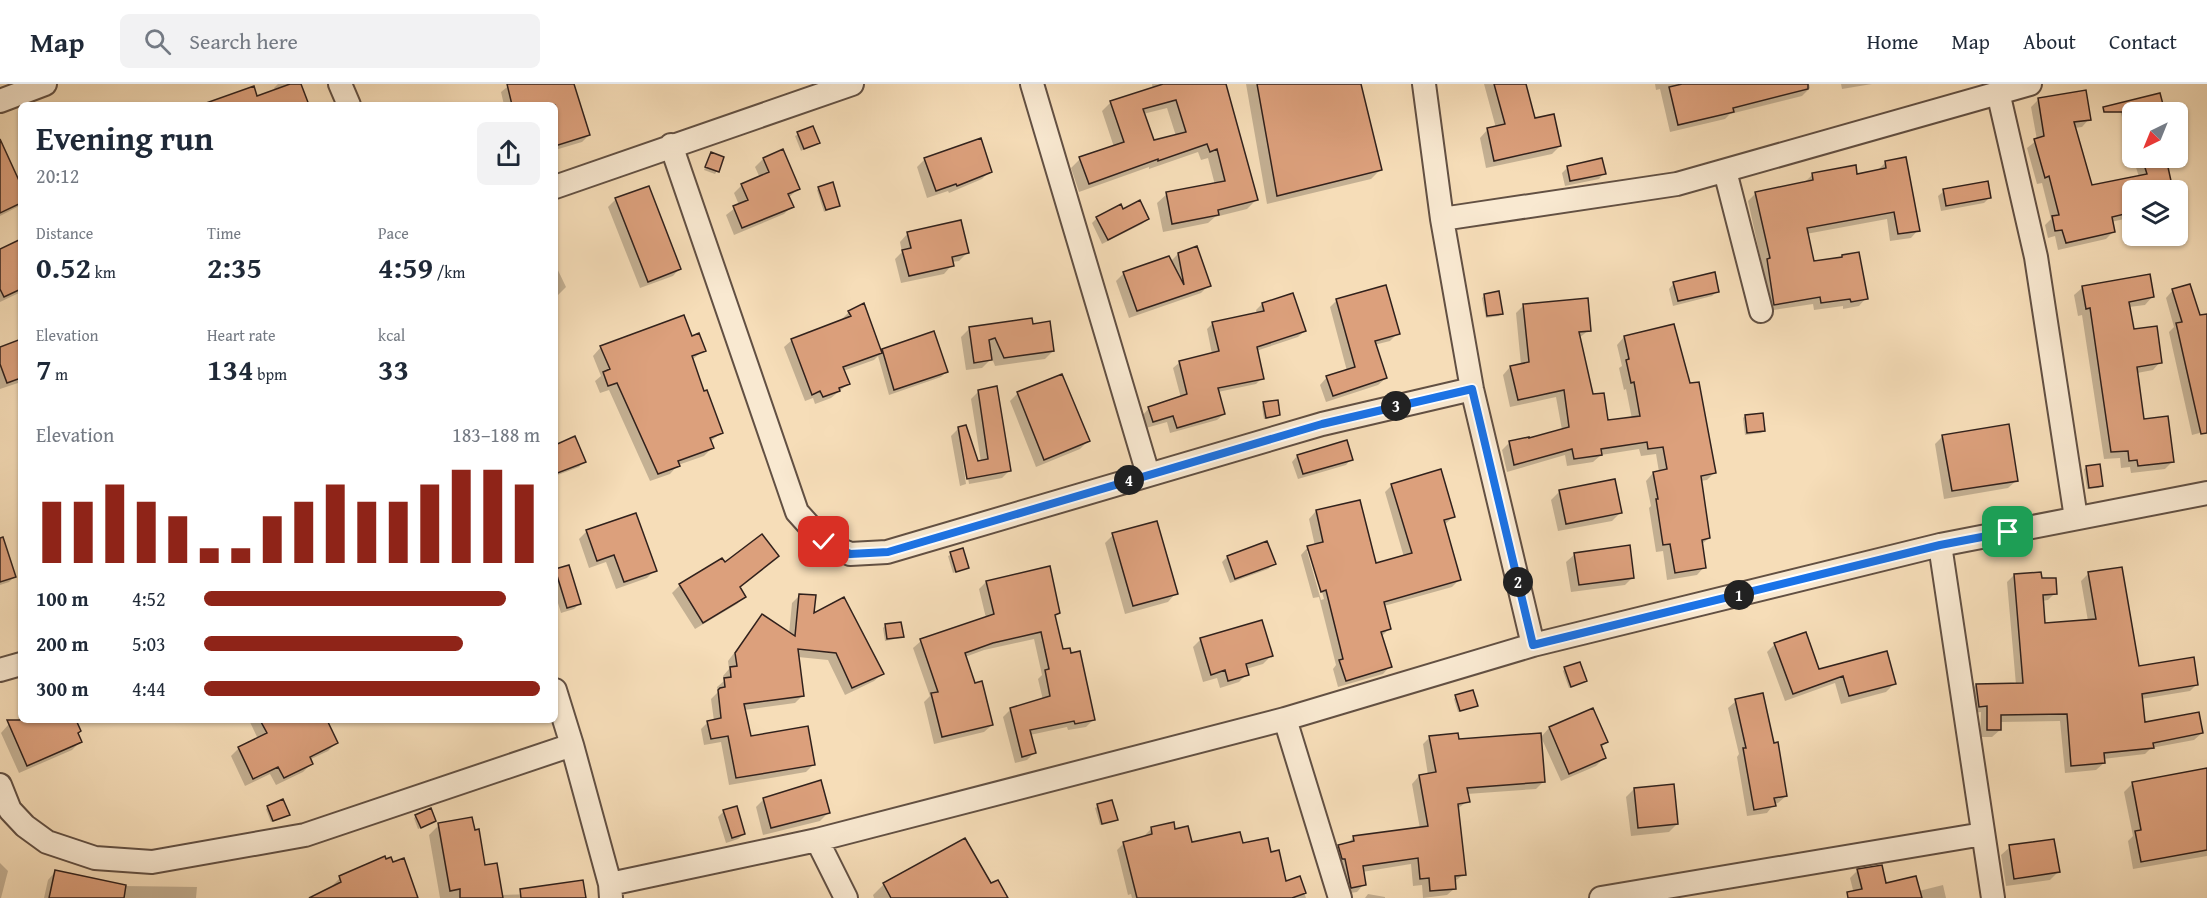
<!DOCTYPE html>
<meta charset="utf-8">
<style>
:root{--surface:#fff;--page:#f2f2f3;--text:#1f2937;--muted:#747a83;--line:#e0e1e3;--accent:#8f2418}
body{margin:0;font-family:"Gentium Book Plus",serif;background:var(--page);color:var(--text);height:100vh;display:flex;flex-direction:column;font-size:22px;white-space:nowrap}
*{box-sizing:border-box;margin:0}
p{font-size:20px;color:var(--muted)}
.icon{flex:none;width:33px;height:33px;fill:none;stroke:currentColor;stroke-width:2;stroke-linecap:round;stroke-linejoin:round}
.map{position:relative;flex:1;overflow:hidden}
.sheet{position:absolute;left:18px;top:18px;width:540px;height:621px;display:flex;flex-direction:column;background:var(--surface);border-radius:9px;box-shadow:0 2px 4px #0004}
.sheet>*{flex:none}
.needle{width:39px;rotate:223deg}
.tools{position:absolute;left:2122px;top:18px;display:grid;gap:12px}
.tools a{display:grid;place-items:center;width:66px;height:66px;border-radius:9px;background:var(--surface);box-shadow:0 2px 4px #0004;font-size:30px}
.pin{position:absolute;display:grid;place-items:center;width:51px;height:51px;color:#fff;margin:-26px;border-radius:12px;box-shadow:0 3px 9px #0006}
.km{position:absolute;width:30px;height:30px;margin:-15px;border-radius:50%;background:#222;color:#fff;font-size:16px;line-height:30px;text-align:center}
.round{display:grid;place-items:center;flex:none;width:63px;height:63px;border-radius:9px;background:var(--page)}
.headline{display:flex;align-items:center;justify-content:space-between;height:102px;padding:0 18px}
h1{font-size:33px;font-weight:600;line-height:45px}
.metrics{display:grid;grid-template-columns:repeat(3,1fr);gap:9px;height:102px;padding:6px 18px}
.metrics div{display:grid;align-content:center}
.metrics b{font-size:30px;font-weight:600}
.metrics small{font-size:16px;font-weight:400}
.metrics p{font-size:16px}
.chart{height:168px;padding:12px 18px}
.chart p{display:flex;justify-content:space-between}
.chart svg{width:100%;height:108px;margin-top:6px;stroke:var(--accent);stroke-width:6}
ul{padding:0 18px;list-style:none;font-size:20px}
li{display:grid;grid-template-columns:96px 72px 1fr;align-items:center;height:45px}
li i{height:15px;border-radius:8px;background:var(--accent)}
header{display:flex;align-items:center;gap:36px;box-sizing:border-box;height:84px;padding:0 30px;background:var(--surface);border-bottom:2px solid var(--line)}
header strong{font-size:28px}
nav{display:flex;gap:33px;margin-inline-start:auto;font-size:21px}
.search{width:420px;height:54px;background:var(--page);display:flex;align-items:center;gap:15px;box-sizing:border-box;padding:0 21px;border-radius:9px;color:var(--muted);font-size:22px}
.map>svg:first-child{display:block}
</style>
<header>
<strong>Map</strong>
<div class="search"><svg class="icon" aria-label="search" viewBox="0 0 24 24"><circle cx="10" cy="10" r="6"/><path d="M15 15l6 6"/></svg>Search here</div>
<nav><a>Home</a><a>Map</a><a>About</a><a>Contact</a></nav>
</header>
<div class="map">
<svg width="2207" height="814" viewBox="0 0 2207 814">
<rect width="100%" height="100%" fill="#f6ddb8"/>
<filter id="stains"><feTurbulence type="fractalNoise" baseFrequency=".00333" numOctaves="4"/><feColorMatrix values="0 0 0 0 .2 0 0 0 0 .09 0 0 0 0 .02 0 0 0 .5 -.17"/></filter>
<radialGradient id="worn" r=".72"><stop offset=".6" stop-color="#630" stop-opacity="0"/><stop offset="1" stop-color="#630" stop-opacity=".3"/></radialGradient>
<path fill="#0003" fill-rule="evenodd" d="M278,0H300L307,21H217L256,14L275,7L274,4Z
M511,0H573L589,51L582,58L555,66V21H504L501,8Z
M1152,0H1227L1225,2L1256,116L1247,125L1215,133L1208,139L1163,148L1157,119L1167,110L1215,101L1208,74L1201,76L1198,68L1149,85V83L1079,108L1071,84L1080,75L1114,63L1102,27L1111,18L1153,5ZM1167,24L1176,52L1153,58L1143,30Z
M1246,0H1357L1381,85L1371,95L1267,120Z
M1484,0H1524L1534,36L1560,62L1552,70L1486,84L1480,54L1488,45L1496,44Z
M1655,0H1809L1810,4L1802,12L1730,30L1725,35L1670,48L1660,5L1656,6Z
M1841,0H1872L1842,5Z
M2084,8L2089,35L2082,43L2074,44L2091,103L2139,93L2133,74H2167L2164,75L2172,106H2133V133L2111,138L2114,147L2106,155L2058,166L2055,152L2048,154L2045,141L2051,135L2042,99L2037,100L2027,64L2037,56L2031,23L2038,16Z
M2159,11L2163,28H2133V72L2120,26Z
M812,44L818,58L801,67L795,52Z
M0,58L21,105V121L0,132Z
M711,70L717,87L715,90L704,86Z
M763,75L798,105L788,114L792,122L784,130L734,151L726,131L739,121L734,109L742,101L760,94L755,83Z
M925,75L990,87L982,95L949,109L948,107L927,114L917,83Z
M1886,78L1918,146L1911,154L1890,157L1887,135L1806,150L1813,179L1839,175L1842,172L1866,214L1859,222L1843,225V222L1814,226L1813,220L1767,227L1760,184L1762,181L1748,117L1756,109L1805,98L1812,91H1856L1878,86Z
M1568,83L1604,89L1599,95L1565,102L1562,89Z
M819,104L839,121L824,128L817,106Z
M1944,107L1989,114L1984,119L1941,127L1938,112Z
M616,115L680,184L673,192L640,204L608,123Z
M1122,127L1148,135L1142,140L1102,160L1092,139L1097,134Z
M908,149L967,169L959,177L952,178V181L944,190L901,199L895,175L902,168L900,158Z
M21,157V208L0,218V167Z
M1178,170L1209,201L1201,209L1129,234L1116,197L1124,189L1170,178Z
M555,180L566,203L555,214Z
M2149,192L2152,213L2145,221L2129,223L2133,247L2160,278L2153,286L2137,289L2143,336L2173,377L2165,385L2131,389L2130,383L2121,384L2120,374L2104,375L2082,231L2078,232L2074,211L2082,204Z
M1674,199L1718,207L1712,212L1673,222L1669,205Z
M2173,206L2199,233L2207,231V347L2192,351L2169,248L2174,243L2166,214Z
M1485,211L1501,229L1499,232L1486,234L1482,214Z
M1337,216L1398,249L1390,257L1374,261L1386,294L1378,301L1326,318L1320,301L1327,293L1347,287L1330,223Z
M1262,220L1305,247L1298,253L1256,267L1262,294L1256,300L1218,308L1224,330L1217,336L1170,349L1167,338L1146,344L1143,331L1149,324L1181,314L1173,284L1180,278L1212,270L1207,245L1213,239L1257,230L1256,226Z
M1524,221L1589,246L1579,254L1592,312L1607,338L1632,335L1626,305L1624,306L1619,284L1622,282L1617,261L1624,253L1715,388L1707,396L1700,397L1709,454L1701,461L1704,483L1697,491L1667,496L1663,467L1656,468L1649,424L1651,422L1646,397L1653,389L1659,388L1656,370L1641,372L1639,365L1601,371L1593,378L1567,382L1565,371L1507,388L1502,366L1510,358L1562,346L1556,313L1510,323L1503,291L1510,283L1521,281L1516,229Z
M849,228L881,268L883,266L946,288L941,293L889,311L878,272L874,276L843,287L848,300L831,314L815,320L813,314L805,317L784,263L792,256L843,237L842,235Z
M970,244L1053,267L1045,275L995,282L992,274L982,284L966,286L961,253Z
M691,254L704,266L692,276L703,309L721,349L710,358L712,364L704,372L678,381L670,390L650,397L609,306L600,309L595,297L601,292L593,272L601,263Z
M21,262V298L0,305V264Z
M979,307L1009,387L1002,394L969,400L962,357L959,350L966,400L960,402L951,352L959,344L977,379L981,378L971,315Z
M1018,309L1088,357L1080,365L1036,383L1010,317Z
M1264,320L1279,331L1276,333L1264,335L1262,322Z
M1745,332L1763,347L1761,349L1745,351L1743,334Z
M1943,352L2017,396L2008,404L1944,415L1935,360Z
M555,363L584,377L579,383L555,392Z
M1297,372L1351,375L1346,381L1298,395L1292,378Z
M2087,383L2101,401L2099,404L2087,405L2084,385Z
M1392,401L1454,432L1444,441L1460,495L1452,503L1384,522L1389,545L1381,553L1390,582L1383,590L1338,603L1333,585L1336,581L1319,513L1313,514L1301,471L1308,463L1315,462L1309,435L1316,427L1374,481L1404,473L1385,408ZM1307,467H1310L1324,515L1321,516Z
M1559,408L1621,428L1612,437L1558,447L1551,416Z
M587,447L655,486L647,494L616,505L606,478L589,484L579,455Z
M1113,451L1176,509L1168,518L1125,530L1105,459Z
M962,466L967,484L953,489L948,472Z
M0,468L14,493L9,498L0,501Z
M1575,470L1633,493L1625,501L1571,508L1566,478Z
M777,472L739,504L744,513L737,520L695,545L672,509L680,501L721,476L724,481Z
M1227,473L1274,480L1268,485L1230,499L1222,478Z
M568,483L579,520L574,525L561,529L555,509V487Z
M2088,490L2138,583L2197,600L2190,607L2141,615L2143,639L2202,649L2194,656L2151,664L2145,670L2103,675L2104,679L2096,686L2065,689L2060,637L2000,638V646L1992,653H1980L1981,628L1972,629L1969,608L1976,601H2016L2007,498L2014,491L2040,496L2055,509L2048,516L2042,517L2044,541L2088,537L2081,497Z
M986,498L1058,529L1054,533L1062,567L1094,635L1086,643L1068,646L1067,643L1030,651L1034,669L1027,676L1015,679L1003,633L1011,625L1043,616L1038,595L1042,591L1034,555L984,566L965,573L974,601L992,641L984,648L934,660L924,618L930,612L913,564L921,557L986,534L979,505Z
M800,511L812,532L882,590L874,597L845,611L828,576L798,573L802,612L795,619L744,626L749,654L814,680L806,688L729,701L721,658L704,661L701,645L708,638L714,637L711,615L718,608L717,603L724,597L723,592L729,585L728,577L762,532L789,550L792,519Z
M885,542L902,552L900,554L885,557L883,544Z
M1201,555L1271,572L1263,580L1246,585L1247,590L1239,598L1220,604L1217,594L1203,598L1193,563Z
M1775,560L1818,586L1894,600L1886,608L1841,620L1835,599L1785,617L1767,568Z
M1565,585L1585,597L1569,604L1563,587Z
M1456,612L1476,622L1458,628L1454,615Z
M1736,617L1786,712L1778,719L1774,720L1767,729L1747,732L1737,673L1739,670L1728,624Z
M1592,626L1606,658L1600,664L1604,674L1596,682L1561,697L1541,653L1549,644Z
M21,635L77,650L80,658L72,666L19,689L1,649L9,640Z
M249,636H325L336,659L328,667L309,676L311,680L303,688L276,701L270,690L245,702L231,672L239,664L258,655Z
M1430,653L1458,656L1544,697L1536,705L1467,710L1468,717L1457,725L1464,790L1454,798L1455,804L1447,811L1423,814L1422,801L1413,802L1411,780L1362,788L1364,800L1357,808L1344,810L1331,770L1339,763L1346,761L1354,753L1420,745L1412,700L1419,692L1428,691L1423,660Z
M2207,686V772L2133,785L2128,757L2133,752L2124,708L2133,699Z
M1634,705L1677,740L1669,748L1631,752L1626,713Z
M764,715L828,729L820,737L763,751L756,723Z
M1098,722L1116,735L1100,741L1095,724Z
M268,723L288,730L271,738L266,725Z
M724,727L744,750L738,755L726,759L718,733Z
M416,732L435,737L418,745L414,734Z
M439,741L484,783L501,811L535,810V814H440L429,751Z
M1151,745L1174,747L1191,760L1242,761L1269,769L1285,799L1299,794L1306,814H1132L1131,810L1128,811L1117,766L1124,759L1145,754L1144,752Z
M965,756L990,801L1006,814H874L873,811L884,800Z
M2010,763L2058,788L2050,796L2006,802L2001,771Z
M0,779L8,787L1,814H0Z
M1858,786L1885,801L1919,807L1943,801L1946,814H1855L1850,794Z
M55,788L125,802L197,803L196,814H44L48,796Z
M340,794L416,814H321L333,804L332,802Z
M1368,810L1385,813V814H1365Z"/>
<path fill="#dca07c" stroke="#31211c" stroke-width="1.5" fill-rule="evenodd" d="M290,0H301L309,21H206V19L254,2L257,12Z
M507,0H574L590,51L555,62V21H512Z
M1163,0H1226L1258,116L1218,126L1219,131L1172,140L1166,108L1225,97L1217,65L1210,68L1207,60L1158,77V75L1089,100L1079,73L1124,58L1110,17ZM1176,16L1186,48L1154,56L1143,25Z
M1257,0H1361L1382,86L1277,112Z
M1494,0H1526L1535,34L1554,30L1561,62L1494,77L1487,44L1505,40Z
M1682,0H1808V5L1733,24L1734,28L1678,41L1669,3Z
M2086,6L2091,36L2074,38L2092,101L2147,90L2142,74H2166L2173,106H2133V128L2112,133L2115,148L2066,159L2062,146L2055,147L2052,132L2059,131L2049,92L2045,94L2034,55L2044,52L2038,14Z
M2160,9L2165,28H2104L2103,23Z
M813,42L820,59L804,65L797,48Z
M981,54L992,88L957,102L956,100L936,107L924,74Z
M0,55L21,101V119L0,129Z
M783,65L800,105L788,110L794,123L742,144L733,122L748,116L741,100L769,88L763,74Z
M711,68L724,73L719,88L705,83Z
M1906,73L1920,147L1898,150L1894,128L1807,144L1814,177L1842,173V171L1859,168L1868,215L1851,218L1850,215L1821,219L1820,213L1774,221L1767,175L1770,174L1755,108L1813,96L1812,89L1856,81L1857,90L1886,84L1885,77Z
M1602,74L1606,90L1570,97L1567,82Z
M1988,97L1991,114L1946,122L1943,105Z
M833,98L840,122L826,126L818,103Z
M649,102L681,185L648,198L615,114Z
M1140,116L1149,135L1108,156L1096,133L1121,120L1123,125Z
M961,136L969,169L952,173L954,182L909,192L902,166L911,164L907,148Z
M21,155V205L4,213L0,205V165Z
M1197,162L1211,202L1137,227L1123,188L1169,172L1184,201L1178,169Z
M1715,188L1719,208L1678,217L1673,198Z
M2150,190L2154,213L2129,218L2134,245L2157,242L2162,279L2137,283L2144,335L2168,332L2174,378L2138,382L2137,376L2129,377L2128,367L2111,368L2090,224L2086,225L2082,202Z
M2190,200L2200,231L2207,230V349L2201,350L2176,239L2182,238L2172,205Z
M1386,201L1400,250L1375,257L1387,294L1333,312L1326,292L1355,283L1336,215Z
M1499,207L1503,230L1487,232L1484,210Z
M1293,209L1306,247L1257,263L1264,295L1218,304L1225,330L1177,344L1173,332L1153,338L1148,323L1187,310L1179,277L1219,267L1212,238L1264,227L1262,219Z
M1588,214L1591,247L1579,248L1593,310L1604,309L1608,336L1640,332L1634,298L1631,299L1626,276L1629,275L1624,252L1674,240L1690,299L1699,298L1716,389L1701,392L1710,454L1702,456L1706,484L1675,489L1670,460L1663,461L1656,415H1658L1653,388L1667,385L1663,363L1648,365L1647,358L1601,365L1602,371L1574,375L1572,365L1514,381L1509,357L1529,353V354L1569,343L1564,306L1518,316L1510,282L1529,278L1523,220Z
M864,219L882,269L843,283L850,300L839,304L840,307L823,313L820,307L812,311L791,255L851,232L848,227Z
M684,231L692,252L699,249L706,267L692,272L704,307L707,306L723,349L710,354L714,364L678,377L680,382L658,390L617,299L608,302L603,288L610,285L600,262Z
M1032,234L1033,240L1050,237L1054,267L1004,274L995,254L989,256L992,276L974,279L969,243Z
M934,247L948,288L894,306L882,265Z
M21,255V294L7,299L0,280V263Z
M1062,290L1090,357L1044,376L1017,308Z
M997,302L1011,387L967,395L958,343L966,341L978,377L988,375L978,306Z
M1278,316L1280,331L1266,334L1263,318Z
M1763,329L1765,347L1747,349L1745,331Z
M2009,340L2018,397L1952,407L1942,351Z
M575,352L586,378L555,390V361Z
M1347,356L1353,376L1303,390L1297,371Z
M2100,380L2103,402L2089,404L2086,382Z
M1441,385L1455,433L1444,436L1461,496L1384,518L1391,545L1381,548L1392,583L1346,597L1339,576L1343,575L1326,506L1321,508L1307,462L1323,458L1316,426L1360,416L1376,479L1412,469L1391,400Z
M1615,395L1622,429L1566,440L1559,406Z
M636,429L657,487L624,498L614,471L597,477L586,446Z
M1157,437L1178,510L1133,522L1112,449Z
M762,450L779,472L740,503L746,513L703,539L679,500L722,474L725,478Z
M3,453L16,493L0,498V454Z
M1267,457L1276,480L1235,495L1227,472Z
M1630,461L1634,494L1579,501L1574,469Z
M963,464L969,484L956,488L950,468Z
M569,481L581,520L567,524L555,485Z
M1050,482L1060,529L1055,531L1063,565L1070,564L1071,569L1080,567L1095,636L1075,640L1074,637L1030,646L1036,669L1022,673L1010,624L1050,612L1045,586L1049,585L1041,548L993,559L965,569L975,599L982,597L993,641L942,653L931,609L938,608L920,555L994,530L986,497Z
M2122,483L2139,582L2194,573L2198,601L2142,610L2145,638L2199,628L2203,649L2153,659L2154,664L2104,669L2105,679L2071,682L2067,630L2001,631V646H1987V622L1979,623L1976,600L2023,599L2014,490L2041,488L2042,494H2056L2057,510L2043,511L2045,539L2096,535L2088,488Z
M799,510L816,511L814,529L844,513L884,590L852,604L836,569L798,565L804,612L744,620L751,652L808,642L815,681L736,694L728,652L711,655L707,637L721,634L718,606L720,604L725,603L724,594L731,593L730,583L737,582L735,569L762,530L795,552Z
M1262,536L1273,572L1246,580L1249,591L1228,597L1225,586L1211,591L1200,554Z
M901,538L904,553L887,555L885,540Z
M1806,548L1819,585L1887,567L1896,600L1849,612L1843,592L1793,610L1774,559Z
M1580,578L1587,597L1571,603L1564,583Z
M1473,606L1478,622L1460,627L1455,611Z
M1763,609L1774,659L1778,658L1787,712L1774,714L1776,722L1754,726L1743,664H1746L1735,615Z
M1593,624L1608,658L1601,661L1606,674L1569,690L1549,643Z
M7,636H76L81,647L78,649L82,658L27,682Z
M260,636H327L338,659L310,673L313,680L284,694L278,683L253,695L238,663L267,649Z
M1458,649L1459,655L1541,649L1545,698L1467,704L1470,718L1458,720L1466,791L1455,792L1456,805L1430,807L1429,794L1420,795L1418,774L1363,782L1366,801L1351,804L1345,775H1342L1338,761L1354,757L1353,752L1428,742L1419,691L1436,688L1429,652Z
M2207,684V766L2141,778L2135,747L2141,746L2132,698Z
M821,696L830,729L771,744L763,714Z
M1674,700L1678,740L1638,744L1634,704Z
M283,715L290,731L273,737L267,722Z
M1112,716L1118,736L1102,740L1097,720Z
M737,722L745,750L732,754L723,726Z
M431,724L436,737L421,744L415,731Z
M472,733L475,746L479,745L485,781L497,779L503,814H460V805L450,807L438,739Z
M1174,738L1175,745L1188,742L1192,758L1240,748L1243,759L1268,754L1271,768L1279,766L1286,797L1300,792L1306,809L1292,814H1137L1123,758L1152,750L1151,743Z
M965,754L991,799L998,796L1008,814H891L883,799Z
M2054,755L2060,788L2014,795L2009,761Z
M385,772L386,775L391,773L393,778L404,774L418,814H309L341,798L339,792Z
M1882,781L1886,799L1916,792L1922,814H1848L1847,808L1862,805L1857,785Z
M55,786L126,801L124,814H49Z
M583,796L586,814H521L520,805Z"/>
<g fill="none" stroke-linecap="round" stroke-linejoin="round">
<defs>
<path id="minor" d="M340,0L349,21
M1032,0L1148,390
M1424,0L1442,135L1472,305L1533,561
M1998,8L2036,173L2076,434
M0,17L45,0
M671,61L797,428L824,458L850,470L887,468L1322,340L1472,305
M1725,87L1761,227
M555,103L852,0
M1442,135L1677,100L2030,0
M1940,461L1993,814
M0,586L21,580
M555,606L572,661L610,800L611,814
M1285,635L1340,814
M0,701L10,726L25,742L47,758L95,774L152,778L305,751L572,661
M817,756L846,814
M610,800L817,756L1285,635L1533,561L1940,461L2207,409
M1601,814L1983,750"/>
</defs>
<use href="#minor" stroke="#625043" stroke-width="26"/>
<use href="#minor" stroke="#f9e9d1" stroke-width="22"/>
</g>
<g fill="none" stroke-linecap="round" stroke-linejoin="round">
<defs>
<path id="route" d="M824,458L850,470L888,468L1322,340L1472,305L1533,561L1940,461L2008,448"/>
</defs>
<use href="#route" stroke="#fff" stroke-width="12"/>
<use href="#route" stroke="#1a73e8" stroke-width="8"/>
</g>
<rect width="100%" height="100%" filter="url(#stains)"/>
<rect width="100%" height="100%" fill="url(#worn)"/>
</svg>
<div class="tools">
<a><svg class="needle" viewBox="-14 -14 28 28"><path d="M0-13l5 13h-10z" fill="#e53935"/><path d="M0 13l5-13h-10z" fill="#747a83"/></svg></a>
<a><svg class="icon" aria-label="layers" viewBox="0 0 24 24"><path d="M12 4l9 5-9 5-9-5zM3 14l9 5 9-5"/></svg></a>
</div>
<div class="pin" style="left:2008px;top:448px;background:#1e9e55"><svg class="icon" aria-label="arrive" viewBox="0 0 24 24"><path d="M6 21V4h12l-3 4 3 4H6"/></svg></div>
<div class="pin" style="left:824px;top:458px;background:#d93025"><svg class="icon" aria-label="check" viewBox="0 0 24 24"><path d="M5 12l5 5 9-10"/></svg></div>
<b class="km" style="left:1739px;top:511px">1</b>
<b class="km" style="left:1518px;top:498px">2</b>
<b class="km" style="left:1396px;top:322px">3</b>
<b class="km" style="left:1129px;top:396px">4</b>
<section class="sheet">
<div class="headline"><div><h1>Evening run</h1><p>20:12</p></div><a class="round"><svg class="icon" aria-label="share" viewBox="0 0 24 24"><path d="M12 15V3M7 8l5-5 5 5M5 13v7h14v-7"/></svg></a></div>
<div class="metrics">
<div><p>Distance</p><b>0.52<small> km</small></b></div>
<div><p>Time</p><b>2:35</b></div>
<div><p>Pace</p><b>4:59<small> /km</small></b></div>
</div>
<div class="metrics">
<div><p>Elevation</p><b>7<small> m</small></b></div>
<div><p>Heart rate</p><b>134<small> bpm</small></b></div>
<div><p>kcal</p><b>33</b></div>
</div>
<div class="chart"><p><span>Elevation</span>183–188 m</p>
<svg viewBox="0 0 160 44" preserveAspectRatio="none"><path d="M5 44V19M15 44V19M25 44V12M35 44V19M45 44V25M55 44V38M65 44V38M75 44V25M85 44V19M95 44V12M105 44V19M115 44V19M125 44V12M135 44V6M145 44V6M155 44V12"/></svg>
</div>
<ul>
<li><b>100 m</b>4:52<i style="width:90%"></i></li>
<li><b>200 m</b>5:03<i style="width:77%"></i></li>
<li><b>300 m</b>4:44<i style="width:100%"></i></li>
</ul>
</section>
</div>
